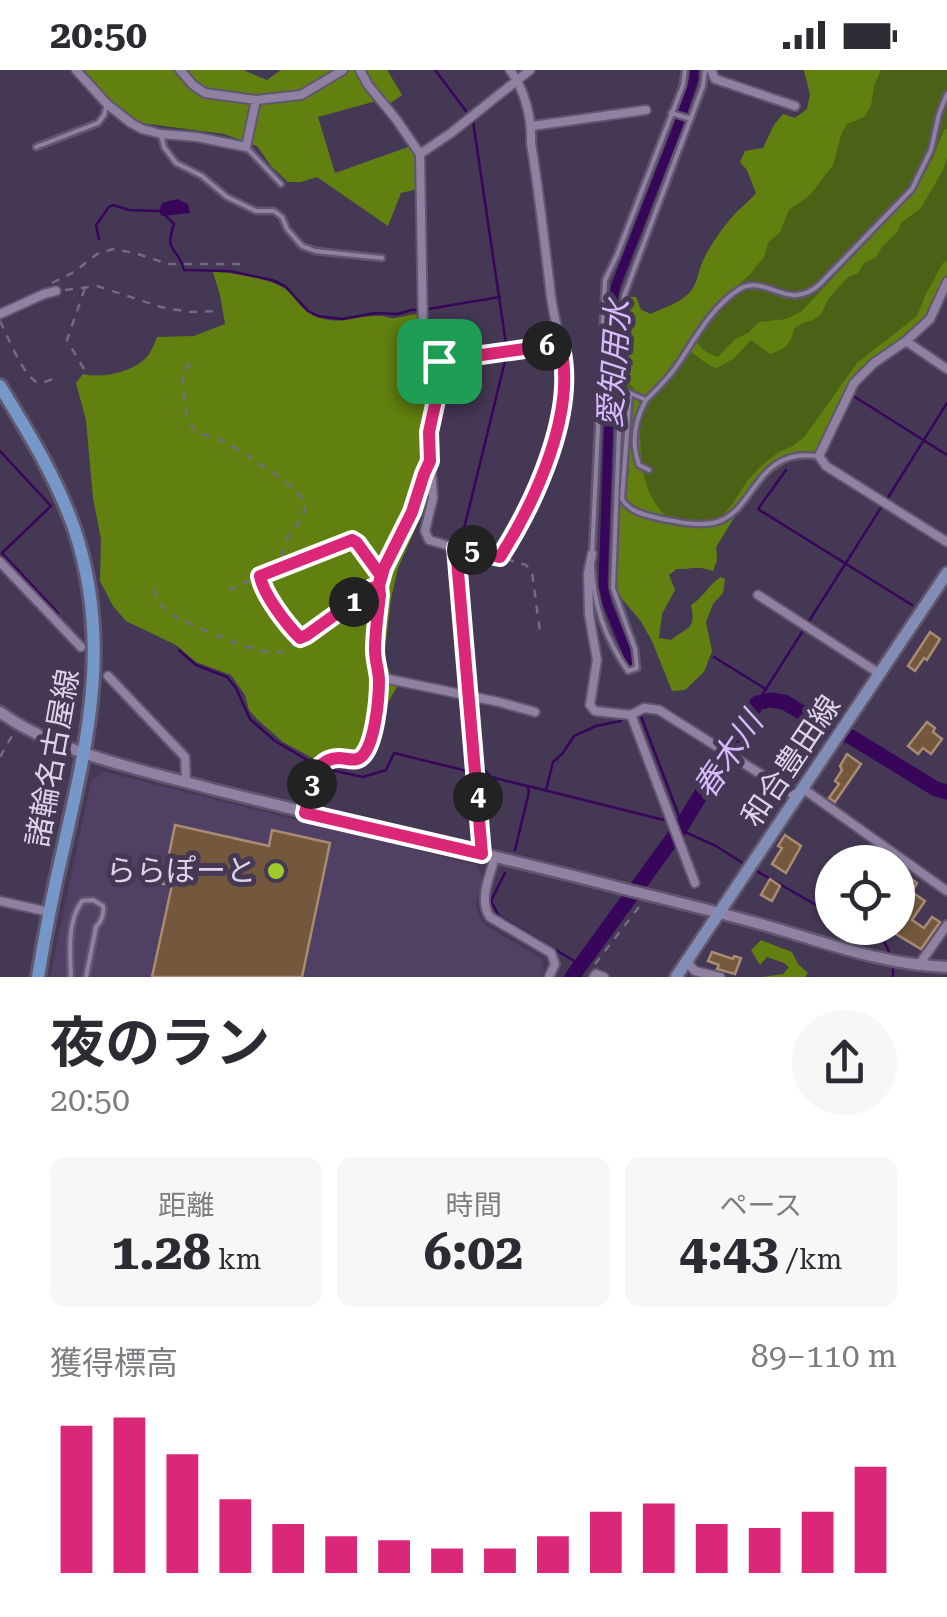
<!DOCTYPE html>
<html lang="ja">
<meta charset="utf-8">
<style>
:root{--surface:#fff;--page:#f7f7f7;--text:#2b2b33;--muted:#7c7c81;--accent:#db2777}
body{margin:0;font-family:"Roboto Serif","Noto Sans JP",serif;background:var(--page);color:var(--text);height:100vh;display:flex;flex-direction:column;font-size:38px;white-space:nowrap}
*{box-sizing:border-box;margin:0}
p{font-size:32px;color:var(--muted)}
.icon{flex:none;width:55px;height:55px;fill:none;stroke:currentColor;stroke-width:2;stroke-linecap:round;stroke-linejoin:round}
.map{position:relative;height:907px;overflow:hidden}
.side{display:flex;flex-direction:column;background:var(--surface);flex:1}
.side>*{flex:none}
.controls{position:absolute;left:815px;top:775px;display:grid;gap:20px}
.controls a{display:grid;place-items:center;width:100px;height:100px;border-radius:50%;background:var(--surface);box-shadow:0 2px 8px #0004;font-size:50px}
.pin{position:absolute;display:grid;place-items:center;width:85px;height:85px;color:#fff;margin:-42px;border-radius:20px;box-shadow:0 5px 15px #0006}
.km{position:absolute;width:50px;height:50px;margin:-25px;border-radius:50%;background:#222;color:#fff;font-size:28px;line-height:50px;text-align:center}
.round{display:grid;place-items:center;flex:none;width:105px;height:105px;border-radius:52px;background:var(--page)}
.overview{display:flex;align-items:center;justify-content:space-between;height:170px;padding:0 50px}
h1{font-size:55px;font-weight:700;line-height:75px}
.figures{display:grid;grid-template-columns:repeat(3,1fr);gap:15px;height:170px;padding:10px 50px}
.figures div{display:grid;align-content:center;border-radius:15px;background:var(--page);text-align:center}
.figures b{font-size:50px;font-weight:700}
.figures small{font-size:28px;font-weight:400}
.figures p{font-size:28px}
.chart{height:280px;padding:20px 50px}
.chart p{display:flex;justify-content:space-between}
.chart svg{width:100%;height:180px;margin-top:10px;stroke:var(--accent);stroke-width:6}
.status{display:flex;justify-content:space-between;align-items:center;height:70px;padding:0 50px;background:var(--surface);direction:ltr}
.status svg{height:28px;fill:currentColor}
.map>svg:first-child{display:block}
</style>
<div class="status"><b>20:50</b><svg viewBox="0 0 49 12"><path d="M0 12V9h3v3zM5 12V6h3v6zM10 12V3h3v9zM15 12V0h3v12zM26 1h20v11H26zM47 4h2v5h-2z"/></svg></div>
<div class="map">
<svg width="947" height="907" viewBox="0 0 947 907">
<rect width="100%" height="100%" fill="#453855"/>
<path fill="#504064" d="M105,702L476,795L483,807L476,833L479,848L488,857L541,888L544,901L540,907H50L91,711Z"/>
<path fill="#4b6116" d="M804,0H947V207L937,222L931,238L903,268L861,300L847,317L818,380L810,387C767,388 736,445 716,477L717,490L713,501C696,495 693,499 676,499L669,505L618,441L629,227H636L641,240L651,244C662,238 676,235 686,226C698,216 697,204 703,191C709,177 723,157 734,145C741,137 749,132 756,123L747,100L740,92L745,81L763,78L774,55L783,44L795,48L807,39L810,24Z"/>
<path fill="#62800f" d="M84,0H243L267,10L281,0H387L402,25L388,35L376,31L318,47L335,103L411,76L417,86L418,119L401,123L388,156L317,107L301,112H288L271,96L257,76L224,64L141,53L99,22Z
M804,0H881L874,16L871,36L864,47L847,54L842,62L833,95L810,125L789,140L780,162L768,173L764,187L750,204L707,245L692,266C699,276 706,284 718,287L735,269L748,263L759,252L787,249L802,241L915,120L933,88L944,60L947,59V88L943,100L921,138L901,153L898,161L882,177L876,187L864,193L858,203L848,207L829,228L821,244L811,251L803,253L794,258C791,274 786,279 770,284L751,270L733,289L716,298L710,296L691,282C680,290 676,304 666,313C658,320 646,321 642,332C637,342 640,353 640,363C641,404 644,427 675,456H713L732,435L747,411L762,395L779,382L793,376L805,366L857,293L917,246L925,226L943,193L947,191V207L924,249L861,300L847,317L818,380L810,387C767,388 736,445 716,477L717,490L713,501C696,495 693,499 676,499L669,505L675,520L662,544L659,568L671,570C689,556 696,559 691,535C704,527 709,514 721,507L725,509L723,523L713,534L706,552L712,581L704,602L685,620L672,621L652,571L640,550L622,529L615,517L618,441L629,402L628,390L633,329L637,323L631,315L627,314L625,300L629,227H636L641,240L651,244C662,238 676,235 686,226C698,216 697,204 703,191C709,177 723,157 734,145C741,137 749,132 756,123L747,100L740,92L745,81L763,78L774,55L783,44L795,48L807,39L810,24Z
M213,202C232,202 274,209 288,221C297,230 304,243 317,247C342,256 355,245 379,246C391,246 382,248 395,248C403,247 410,244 418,244L421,268L432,285L435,306L434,324L425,363L427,388L424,395L429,428L398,498L391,529L384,590L397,617L358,684C343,687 331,680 318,691L283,672L257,649L249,640L245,625L231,605L196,592L176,575L126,551L113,536L100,511L101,469L93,428L86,350L76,313L83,304C100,309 132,302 145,289C151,283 154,275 157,267L194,266L225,254L220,225Z
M761,870L792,882L798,894L808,903L805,907H762L783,904L789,897L784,893L767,887L760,895L751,880Z"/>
<path fill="#37065b" d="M177,129L188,134L190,143L162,146L159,141L162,133Z"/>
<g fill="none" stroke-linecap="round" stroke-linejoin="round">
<path stroke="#37065b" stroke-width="2.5" d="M435,0L466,41
M473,51L506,274
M166,146L174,154C164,185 177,174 184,200L229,201L272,210L285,216L308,241L318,246L342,249L375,243L398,244L411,240H420
M99,169L96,155L109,137L113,135L129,140L159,141
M428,239L500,227
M855,327L947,385
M0,381L51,436L2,483L58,543
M786,400L758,439L912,535
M887,429L947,333
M461,471L506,287
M462,485L475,621
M179,580L196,595L227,607L236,618L250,649L275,671L316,695
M714,587L764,618
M757,633L882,436
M476,634L482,697L491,707L527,716L529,722L515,780
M641,646L685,762L716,776L746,795
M322,698L363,707L386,700L394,683L471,702
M528,716L664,750
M546,720L553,692L562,684L574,666L596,656L621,651
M753,799L832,844
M505,803L491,831L499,846L581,895
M858,858L884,871L890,884
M893,896V907"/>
<path stroke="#37065b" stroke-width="9" d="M632,595L607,533L603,515L613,231L616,215L678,56L694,9V0"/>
<path stroke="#37065b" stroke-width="15" d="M572,907L681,757L757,633L770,630L784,632L831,660L851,667L936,719L947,722"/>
</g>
<path fill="#73583e" stroke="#a88b70" stroke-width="2.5" d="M930,562L940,569L927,590L924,588L915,601L908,596Z
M927,652L935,658L933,662L942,669L931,684L923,678L918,684L908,676Z
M847,684L861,694L835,732L829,728L839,714L835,711L842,700L840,696Z
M175,755L269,776L272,760L330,773L302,907H152L172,815L163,814Z
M785,765L801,776L786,803L772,794L782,778L778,776Z
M909,807L917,813L912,822L925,831L912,850L924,858L932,847L940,852L921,879L886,858H898V852L907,837L909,832L898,824Z
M770,809L780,816L772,831L761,825Z
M712,882L733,889L734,886L741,888L735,904L717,899L719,895L708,891Z"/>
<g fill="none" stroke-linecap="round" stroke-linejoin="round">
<defs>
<path id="service" d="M671,43L691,49
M161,64L164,77L176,93L202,106L227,127L256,141H274L282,147L287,159L302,176L315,181L382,188
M36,77L98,53L104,45L107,34
M246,77L281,114
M646,330C635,350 631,373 639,395L649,400
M817,386C755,378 756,440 717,452C700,457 679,452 662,449C647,445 630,443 622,429L630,323L646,330C657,319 669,308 678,294C695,269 711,238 738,220C767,202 787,244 820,214L912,119L931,80L939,44L947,24
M592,485L605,210L617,185L683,15L685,0
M592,495C593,533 606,570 628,601L637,598L635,579L613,518L624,226L703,16L705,0
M71,907C70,883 67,851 82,831L93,830L103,836C104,844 102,851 96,857L86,907"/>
<path id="minor" d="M76,0L107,34L131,53L142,59L161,64L197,67L246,77L256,30
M180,0L193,15L205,23L256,30L301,25L343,0
M360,0L368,15L396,49L420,84L423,261L439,291L438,321L429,362L433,428L425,461L429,470L456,478L500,487C537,429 571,357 562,285C559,263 552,241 550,218C544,169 539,121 531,73C532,49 525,20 510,0
M711,0L715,9L795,36
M532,56L646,40
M420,84L451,63L530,0
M947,212L930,249L906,271L874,293L854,313L819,386L826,396L947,472
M0,244L44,224L56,221
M906,271L947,299
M439,291L560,274
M456,478L482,784
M592,484L588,503L589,544L597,590L590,635L595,641L631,645L644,638L659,640L797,727
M0,492L81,577
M758,525L880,604
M108,606L185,687L186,712
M379,607L499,632L535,642
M631,645L695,813
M802,718L947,821
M305,743L314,704L320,694L333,688L359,689L363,686L372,665L379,624V607L375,584L379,512L412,442L423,405L430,391
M495,787C490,806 478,830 490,847L551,883L555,894L549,907
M0,831L49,842
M687,892L695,901L720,907
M918,896L947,855
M594,907L596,904L604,907"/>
<path id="tertiary" d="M0,642C56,683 146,701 212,719C349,754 488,783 624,819C673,831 722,843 771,857C829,874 886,895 947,897"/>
<path id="secondary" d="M676,907L947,503"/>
<path id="primary" d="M0,316C28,362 56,407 74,458C112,570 88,669 63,780C53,822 45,864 38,907"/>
</defs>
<use href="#service" stroke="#60566e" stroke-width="9"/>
<use href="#minor" stroke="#60566e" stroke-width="12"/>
<use href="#tertiary" stroke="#60566e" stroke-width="15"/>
<use href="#secondary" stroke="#60566e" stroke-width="16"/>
<use href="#primary" stroke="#60566e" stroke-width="18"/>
<path stroke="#756a83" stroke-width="2.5" stroke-dasharray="8 8" stroke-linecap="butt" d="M52,213L74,202L97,184L113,179L135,183L168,194H244
M65,220L97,216L161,237L189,242L219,241
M0,251C7,264 25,312 40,313C43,313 53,309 56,308
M190,294L182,302C184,318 183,342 191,355C198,365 208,365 218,369C233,375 299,417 304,432C309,449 284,464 283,480C282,485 284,490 284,495
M84,299L67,270L85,218
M506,489L526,495L532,502L540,562
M261,507C264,525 285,554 299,567
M154,519C156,532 166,542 178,548C199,558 258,586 280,582C292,580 297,568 307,565L370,520
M229,520L268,502L352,470L357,473L376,502
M0,687L13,664
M595,894L642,833"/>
<use href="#service" stroke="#9081a3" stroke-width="4"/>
<use href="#minor" stroke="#9081a3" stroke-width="8"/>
<use href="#tertiary" stroke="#9081a3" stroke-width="10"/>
<use href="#secondary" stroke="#828db5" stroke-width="11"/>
<use href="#primary" stroke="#7598c8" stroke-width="12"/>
</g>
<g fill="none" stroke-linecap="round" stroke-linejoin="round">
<defs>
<path id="route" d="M439,291L438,321L429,362L430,391L424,404L412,442L384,498L379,516L372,518L307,565L300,568C286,554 263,524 260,506L352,470L357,473L381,506C378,513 379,518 380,525C378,543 375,562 375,580C375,591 379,601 379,611C379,628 375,676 361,687C355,692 346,688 339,688C311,688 310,723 305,743L482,784L456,478L500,487C535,432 578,340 560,274L439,291"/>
</defs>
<use href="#route" stroke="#fff" stroke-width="20"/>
<use href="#route" stroke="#db2777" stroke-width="12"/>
</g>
<circle fill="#9eca2e" stroke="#453855" stroke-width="4" cx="276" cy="801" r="10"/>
<g text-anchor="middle" stroke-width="10" stroke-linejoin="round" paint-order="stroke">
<g font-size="30" fill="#ddd5e7" stroke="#453855">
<text transform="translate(53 688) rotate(-80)" y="10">諸輪名古屋線</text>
<text transform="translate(791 691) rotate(-56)" y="10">和合豊田線</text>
</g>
<g font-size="30" fill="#ddd5e7" stroke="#453855" text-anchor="end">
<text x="256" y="811">ららぽーと</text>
</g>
<g font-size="32" font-style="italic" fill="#d7b9fd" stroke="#453855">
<text transform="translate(614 294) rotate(-86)" y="11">愛知用水</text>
<text transform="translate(728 685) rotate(-56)" y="11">春木川</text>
</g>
</g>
</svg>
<div class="controls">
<a><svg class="icon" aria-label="locate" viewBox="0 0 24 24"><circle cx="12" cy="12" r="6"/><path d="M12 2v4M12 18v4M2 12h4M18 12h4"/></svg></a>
</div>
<div class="pin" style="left:439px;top:291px;background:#1e9e55"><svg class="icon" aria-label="arrive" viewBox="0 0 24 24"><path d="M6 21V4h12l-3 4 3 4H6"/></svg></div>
<b class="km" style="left:354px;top:532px">1</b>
<b class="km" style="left:312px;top:714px">3</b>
<b class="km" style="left:478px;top:727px">4</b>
<b class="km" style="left:472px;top:480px">5</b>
<b class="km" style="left:547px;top:276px">6</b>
</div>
<section class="side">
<div class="overview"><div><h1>夜のラン</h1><p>20:50</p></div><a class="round"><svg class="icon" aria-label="share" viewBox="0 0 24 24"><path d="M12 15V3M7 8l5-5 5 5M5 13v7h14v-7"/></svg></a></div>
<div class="figures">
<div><p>距離</p><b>1.28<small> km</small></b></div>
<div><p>時間</p><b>6:02</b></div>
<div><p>ペース</p><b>4:43<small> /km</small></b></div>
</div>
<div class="chart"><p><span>獲得標高</span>89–110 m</p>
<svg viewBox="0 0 160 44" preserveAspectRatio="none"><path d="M5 44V8M15 44V6M25 44V15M35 44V26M45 44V32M55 44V35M65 44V36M75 44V38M85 44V38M95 44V35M105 44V29M115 44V27M125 44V32M135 44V33M145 44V29M155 44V18"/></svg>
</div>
</section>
